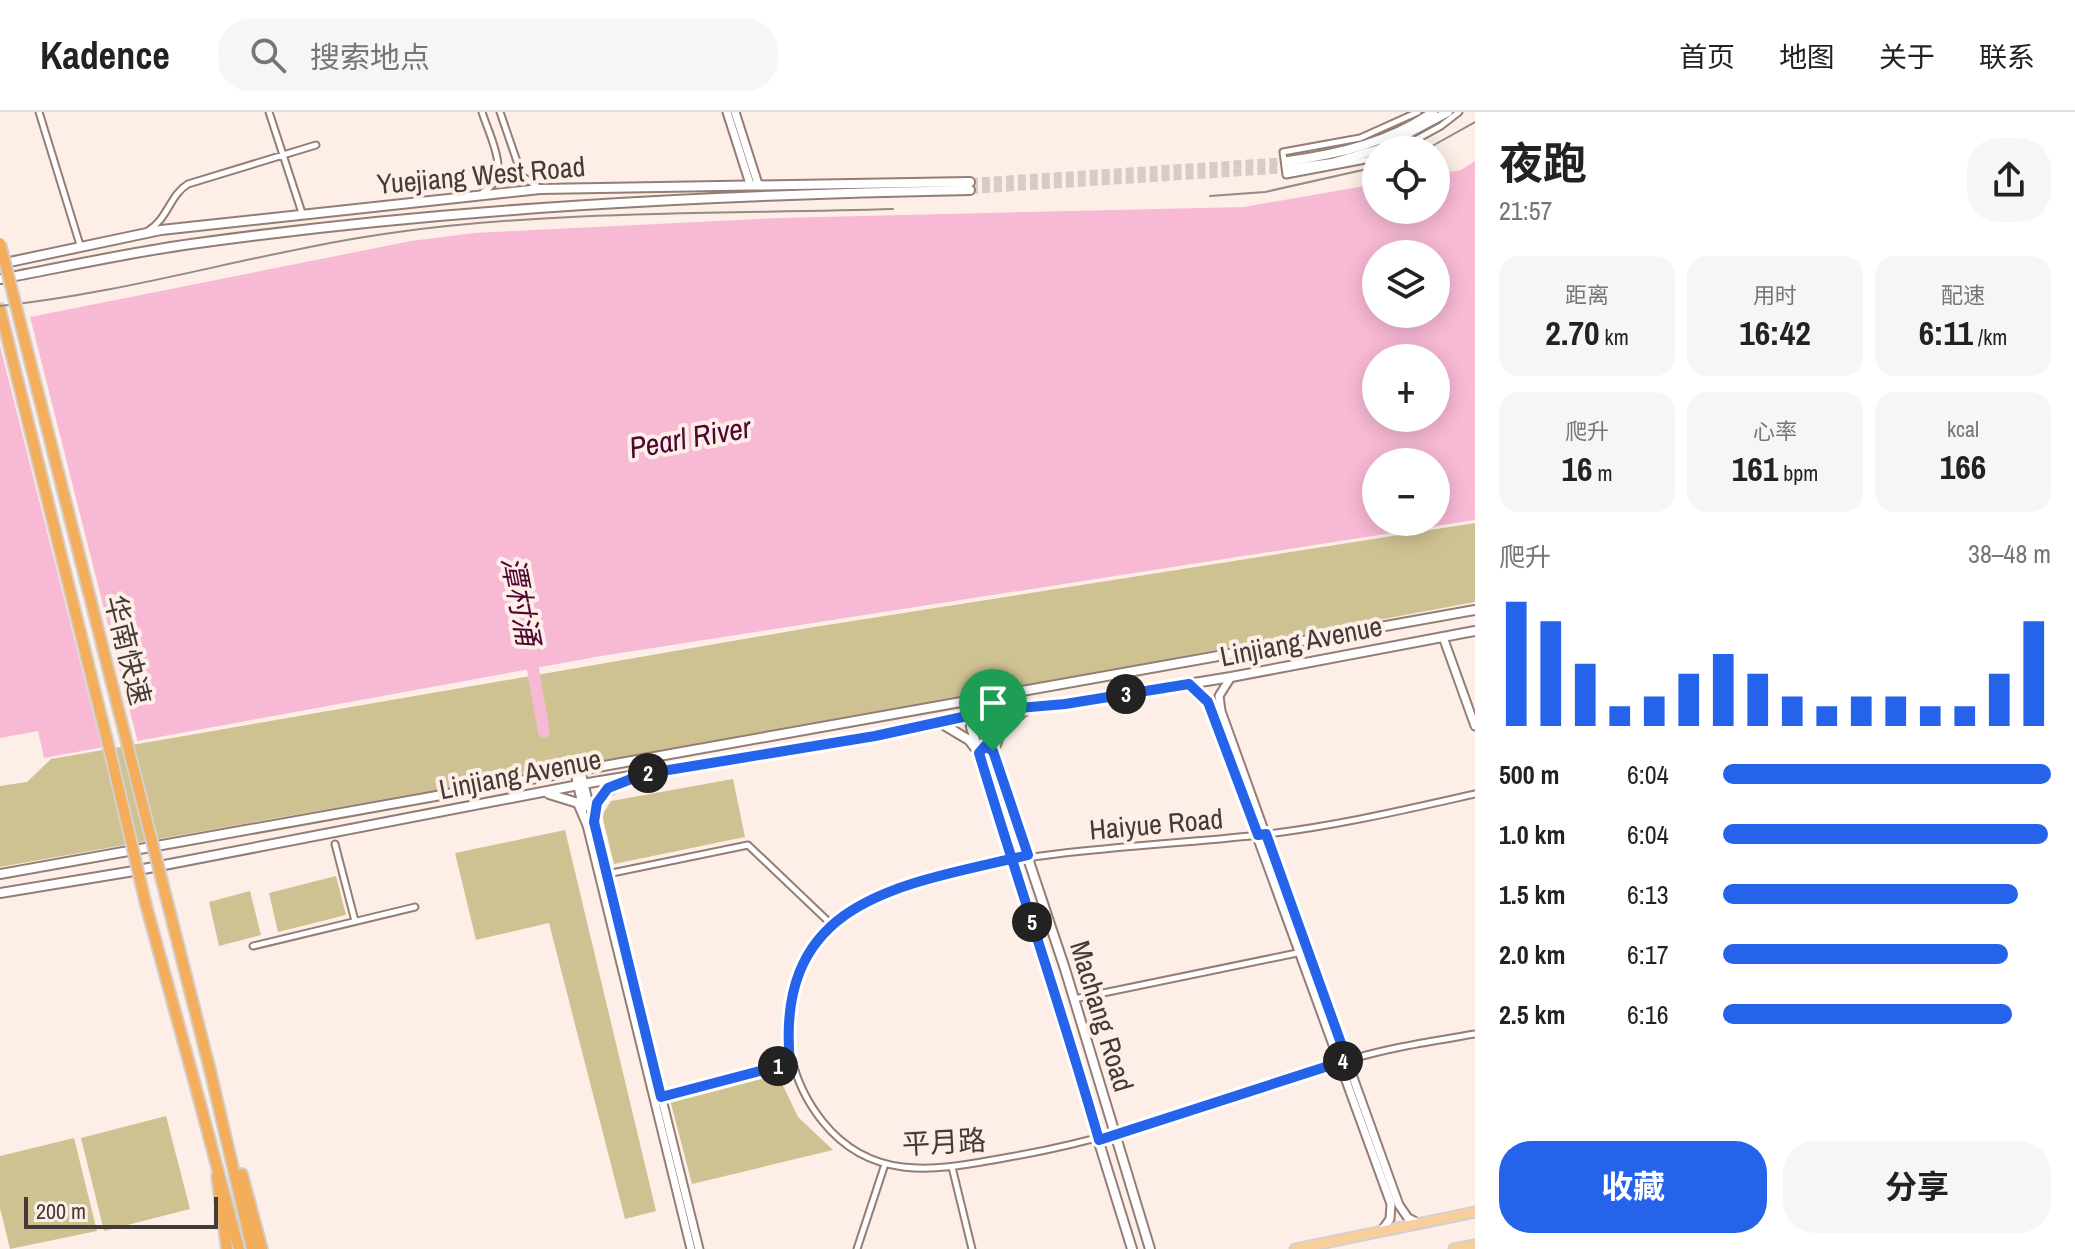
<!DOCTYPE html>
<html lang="zh">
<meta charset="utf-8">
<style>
:root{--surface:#fff;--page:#f6f6f6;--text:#222;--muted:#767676;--line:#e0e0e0;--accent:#2563eb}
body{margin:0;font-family:"Archivo Narrow","Noto Sans SC",sans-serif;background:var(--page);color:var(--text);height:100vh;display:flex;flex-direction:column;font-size:30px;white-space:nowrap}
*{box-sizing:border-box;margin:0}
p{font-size:26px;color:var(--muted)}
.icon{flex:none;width:44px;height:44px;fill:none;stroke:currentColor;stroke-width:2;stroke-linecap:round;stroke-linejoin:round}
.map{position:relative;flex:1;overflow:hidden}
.sheet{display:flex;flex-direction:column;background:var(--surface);width:600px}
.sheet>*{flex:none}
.fabs{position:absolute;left:1362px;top:24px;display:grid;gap:16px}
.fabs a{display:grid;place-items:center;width:88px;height:88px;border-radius:50%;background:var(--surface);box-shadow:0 4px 20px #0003;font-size:40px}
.scale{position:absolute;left:24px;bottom:20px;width:194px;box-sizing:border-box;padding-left:8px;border:4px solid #443a36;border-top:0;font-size:22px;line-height:28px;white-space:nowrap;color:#443a36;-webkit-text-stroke:6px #fdeee8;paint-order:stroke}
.pin{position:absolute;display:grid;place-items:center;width:68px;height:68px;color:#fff;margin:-82px -34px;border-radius:50% 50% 50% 0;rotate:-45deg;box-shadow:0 0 8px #0007}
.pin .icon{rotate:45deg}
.km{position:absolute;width:40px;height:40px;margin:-20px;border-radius:50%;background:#222;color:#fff;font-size:22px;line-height:40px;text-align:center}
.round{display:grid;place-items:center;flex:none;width:84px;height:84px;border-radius:32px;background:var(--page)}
.summary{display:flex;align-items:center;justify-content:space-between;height:136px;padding:0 24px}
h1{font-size:44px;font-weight:700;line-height:60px}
.figures{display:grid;grid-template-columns:repeat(3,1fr);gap:12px;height:136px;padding:8px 24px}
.figures div{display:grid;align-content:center;border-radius:20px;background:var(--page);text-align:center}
.figures b{font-size:34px;font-weight:700}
.figures small{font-size:22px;font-weight:400}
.figures p{font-size:22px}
.chart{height:224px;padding:16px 24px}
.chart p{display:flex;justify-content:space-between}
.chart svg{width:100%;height:144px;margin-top:8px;stroke:var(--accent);stroke-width:6}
.primary-button{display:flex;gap:16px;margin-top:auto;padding:16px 24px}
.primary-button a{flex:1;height:92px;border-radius:32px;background:var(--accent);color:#fff;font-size:32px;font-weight:700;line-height:92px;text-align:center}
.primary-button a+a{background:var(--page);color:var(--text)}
ul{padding:0 24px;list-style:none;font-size:26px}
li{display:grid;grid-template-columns:128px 96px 1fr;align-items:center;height:60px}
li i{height:20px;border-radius:10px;background:var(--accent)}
header{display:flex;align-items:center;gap:48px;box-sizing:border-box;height:112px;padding:0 40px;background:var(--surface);border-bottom:2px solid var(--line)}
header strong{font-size:38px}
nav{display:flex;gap:44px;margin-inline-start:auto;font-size:28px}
.search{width:560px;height:72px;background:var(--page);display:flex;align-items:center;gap:20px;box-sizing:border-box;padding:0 28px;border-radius:32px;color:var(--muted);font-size:30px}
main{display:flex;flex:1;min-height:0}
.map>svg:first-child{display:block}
</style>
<header>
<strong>Kadence</strong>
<div class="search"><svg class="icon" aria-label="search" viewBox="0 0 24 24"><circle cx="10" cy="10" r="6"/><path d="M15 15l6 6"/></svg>搜索地点</div>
<nav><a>首页</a><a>地图</a><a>关于</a><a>联系</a></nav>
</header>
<main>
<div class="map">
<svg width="1475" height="1137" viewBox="0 0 1475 1137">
<rect width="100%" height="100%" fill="#fdeee8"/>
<path fill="#cfc292" d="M1475,411V490L1073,565L0,755V674L27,670L51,647L808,516Z
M733,667L745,725L614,752L602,703L611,689Z
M565,718L656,1099L625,1107L549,811L476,828L455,741Z
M336,764L346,803L278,820L269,781Z
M250,779L261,823L219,834L209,790Z
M777,961L798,1005L833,1038L692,1072L670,988Z
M166,1004L190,1097L104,1119L81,1026Z
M74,1026L97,1119L10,1137L0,1096V1044Z"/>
<path fill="#f8b9d5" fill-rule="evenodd" d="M1475,49V408L601,544L44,646L38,619L0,626V211L411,129L474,121L777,106L1244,95L1376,72V98H1436V62L1461,58ZM1376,142H1436V202H1376ZM1376,246H1436V306H1376ZM1376,350H1436V410H1376Z"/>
<path fill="#fdeee8" d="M29,201L138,631L102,637L0,234V206Z"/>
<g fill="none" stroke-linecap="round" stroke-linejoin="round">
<path stroke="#f8b9d5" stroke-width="12" d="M530,540L544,620"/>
<path stroke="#d8cac4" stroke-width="8" stroke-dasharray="8 4" stroke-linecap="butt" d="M970,70L1288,49
M970,78L1289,57"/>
<defs>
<path id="minor" d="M39,0L80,133
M269,0L302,101
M482,0C490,26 513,64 483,80
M500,0L522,64L539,76
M1397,38L1441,14L1459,0
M1376,46L1286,63L1283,40L1360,26L1418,0
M149,118C168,106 170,83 188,72L316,33
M1475,682C1404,698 1332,715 1259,723C1133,737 1007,736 886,780C787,816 758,929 823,1010C844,1036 870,1051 903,1055C937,1059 970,1052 1004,1046C1124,1026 1236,982 1352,947C1392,935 1434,929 1475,922
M335,732L355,809
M607,762L748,733L831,812
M253,834L415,795
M1074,887L1307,839
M660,985L790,951
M952,1055L972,1137
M857,1137L885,1052"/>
<path id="tertiary" d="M727,0L750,72
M735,0L758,72
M1443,525L1475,614
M1231,565L1219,584L1221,599L1399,1093L1408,1106L1418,1111
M1189,572L1208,590L1391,1092L1390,1107L1382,1118
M581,660L699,1137
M575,661L583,697
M586,709L691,1137"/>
<path id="secondary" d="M1377,38L1448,0
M1288,49C1340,42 1390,30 1433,0
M1289,57L1332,51L1376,38
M0,152L161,118L540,77L970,70
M0,167C64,155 127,141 191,132C449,96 709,83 970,78
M978,597L1065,857L1150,1137
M971,599V615L988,672L1132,1137
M939,610L969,628L976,637
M994,638L1001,619L1030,594
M549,682L578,691L587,712
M594,710L601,683L628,668
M0,762L1475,498
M0,781L128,760L594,670L875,624L995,598L1065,592L1231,565L1475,519"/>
<path id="primary" d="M1295,1137L1475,1100
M1454,1137L1475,1133"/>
<path id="motorway" d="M0,197L112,648
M210,958L252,1137
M193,965L239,1137
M242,1062L262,1137
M217,1064L227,1137"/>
</defs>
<use href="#minor" stroke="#947d74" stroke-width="9"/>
<use href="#tertiary" stroke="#947d74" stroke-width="11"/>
<use href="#secondary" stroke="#947d74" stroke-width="12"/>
<use href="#primary" stroke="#d2d0cf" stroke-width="13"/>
<use href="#motorway" stroke="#d2d0cf" stroke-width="14"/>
<use href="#minor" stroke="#fff" stroke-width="5"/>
<use href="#tertiary" stroke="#fff" stroke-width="7"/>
<use href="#secondary" stroke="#fff" stroke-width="8"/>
<use href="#primary" stroke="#f8ce9d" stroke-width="9"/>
<use href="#motorway" stroke="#f3ad5b" stroke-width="10"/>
<path stroke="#968a85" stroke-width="2" d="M1425,38L1475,10
M1210,84L1265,80L1376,55
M0,194C135,180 264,138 398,120C561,98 728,102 893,97"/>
<defs>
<path id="motorway-bridge" d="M0,131L210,958
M112,648L146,793L193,965"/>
</defs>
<use href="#motorway-bridge" stroke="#d2d0cf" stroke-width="14" stroke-linecap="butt"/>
<use href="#motorway-bridge" stroke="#f3ad5b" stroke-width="10"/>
</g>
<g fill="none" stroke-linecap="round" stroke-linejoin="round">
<defs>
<path id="route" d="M993,639L1028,743C902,773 774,785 790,951L661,985L594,710L597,691L608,676L644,662L875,624L995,598L1065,592L1189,572L1208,590L1258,723L1266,722L1347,948L1099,1028C1062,898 1018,771 979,641L985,634L993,639"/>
</defs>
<use href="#route" stroke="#fff" stroke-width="16"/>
<use href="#route" stroke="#2563eb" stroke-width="10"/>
</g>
<g text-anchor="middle" stroke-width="8" stroke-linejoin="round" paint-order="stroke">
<g font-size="28" fill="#443a36" stroke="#fdeee8">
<text transform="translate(481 63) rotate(-5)" y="10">Yuejiang West Road</text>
<text transform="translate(1301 529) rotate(-11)" y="10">Linjiang Avenue</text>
<text transform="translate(128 538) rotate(76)" y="10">华南快速</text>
<text transform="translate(520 662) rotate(-11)" y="10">Linjiang Avenue</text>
<text transform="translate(1156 712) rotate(-5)" y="10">Haiyue Road</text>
<text transform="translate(1102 904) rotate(73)" y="10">Machang Road</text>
<text transform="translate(944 1030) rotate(-3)" y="10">平月路</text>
</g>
<g font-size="30" font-style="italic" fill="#4f0732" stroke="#fdeee8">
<text transform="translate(690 326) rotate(-10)" y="10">Pearl River</text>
<text transform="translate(520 489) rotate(79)" y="10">潭村涌</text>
</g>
</g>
</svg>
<div class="fabs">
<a><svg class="icon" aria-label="locate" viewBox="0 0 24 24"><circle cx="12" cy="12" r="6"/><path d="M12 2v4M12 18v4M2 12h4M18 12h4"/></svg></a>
<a><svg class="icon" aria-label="layers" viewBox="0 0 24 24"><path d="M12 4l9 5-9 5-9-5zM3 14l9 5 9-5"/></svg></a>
<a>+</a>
<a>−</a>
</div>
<div class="scale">200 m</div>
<div class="pin" style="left:993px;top:639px;background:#1e9e55"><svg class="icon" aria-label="arrive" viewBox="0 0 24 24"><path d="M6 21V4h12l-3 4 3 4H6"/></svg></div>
<b class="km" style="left:778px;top:954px">1</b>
<b class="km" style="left:648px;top:661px">2</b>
<b class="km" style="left:1126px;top:582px">3</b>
<b class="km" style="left:1343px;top:949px">4</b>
<b class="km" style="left:1032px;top:810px">5</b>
</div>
<section class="sheet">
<div class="summary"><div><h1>夜跑</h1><p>21:57</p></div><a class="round"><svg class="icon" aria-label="share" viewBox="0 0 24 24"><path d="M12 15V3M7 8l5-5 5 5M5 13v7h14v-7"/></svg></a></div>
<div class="figures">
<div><p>距离</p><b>2.70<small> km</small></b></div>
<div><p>用时</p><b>16:42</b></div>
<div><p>配速</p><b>6:11<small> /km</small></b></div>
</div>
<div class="figures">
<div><p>爬升</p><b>16<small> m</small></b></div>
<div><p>心率</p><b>161<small> bpm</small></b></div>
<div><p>kcal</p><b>166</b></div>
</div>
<div class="chart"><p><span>爬升</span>38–48 m</p>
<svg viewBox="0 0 160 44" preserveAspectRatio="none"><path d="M5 44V6M15 44V12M25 44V25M35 44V38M45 44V35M55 44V28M65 44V22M75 44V28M85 44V35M95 44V38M105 44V35M115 44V35M125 44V38M135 44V38M145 44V28M155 44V12"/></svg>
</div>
<ul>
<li><b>500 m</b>6:04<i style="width:100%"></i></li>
<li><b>1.0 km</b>6:04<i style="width:99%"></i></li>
<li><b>1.5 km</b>6:13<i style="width:90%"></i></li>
<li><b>2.0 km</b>6:17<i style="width:87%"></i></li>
<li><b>2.5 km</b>6:16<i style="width:88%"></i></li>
</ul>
<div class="primary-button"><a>收藏</a><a>分享</a></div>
</section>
</main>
